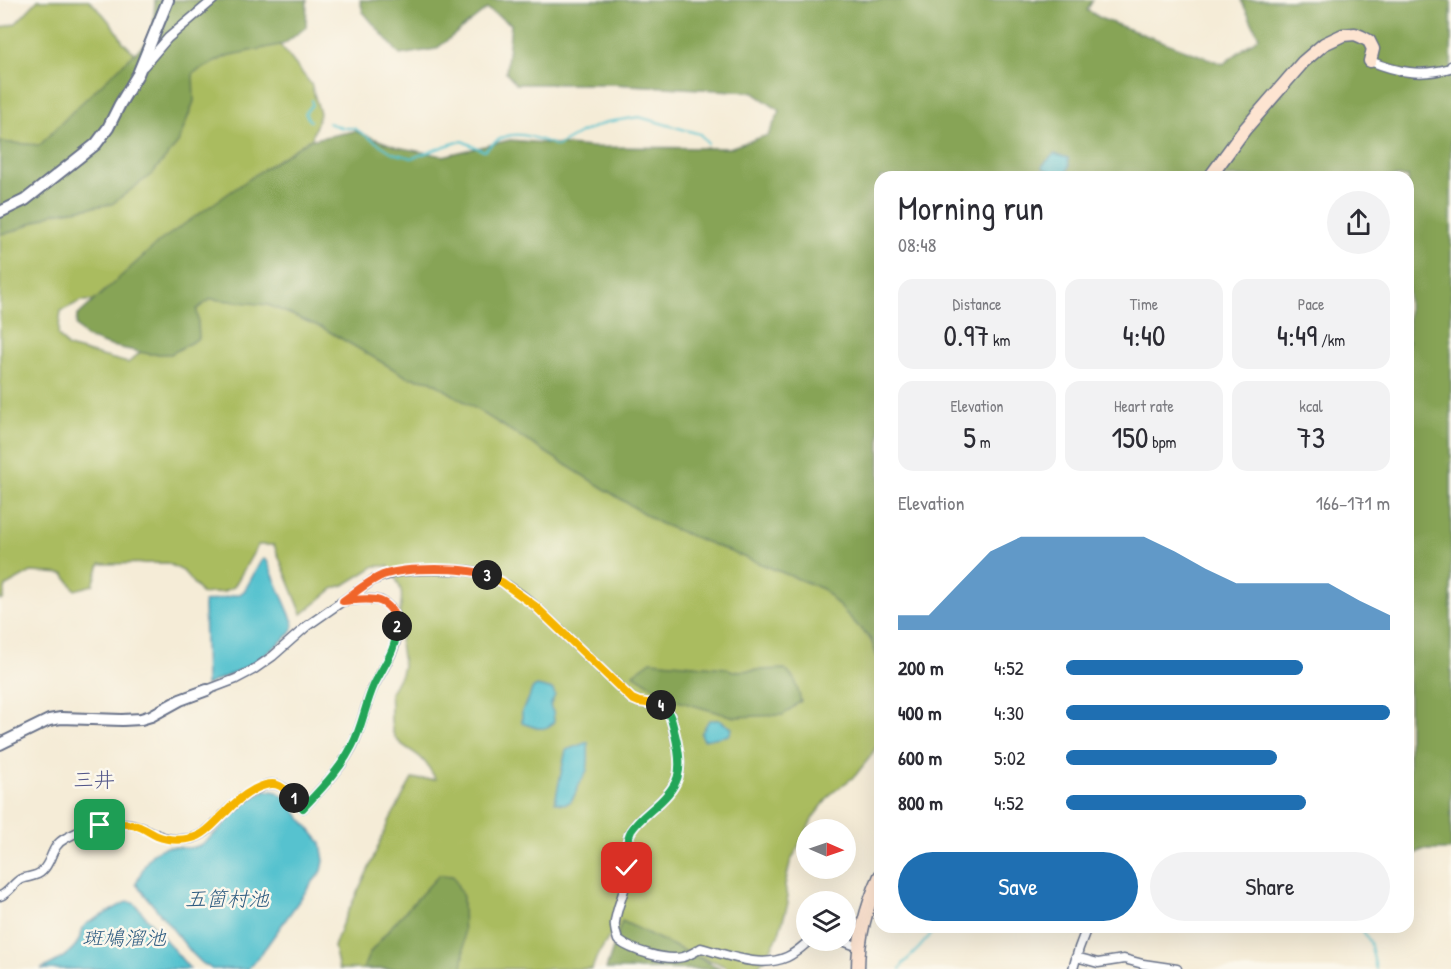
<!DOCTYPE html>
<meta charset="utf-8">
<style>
:root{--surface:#fff;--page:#f2f2f3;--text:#2b2b33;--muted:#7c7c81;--accent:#1f6fb2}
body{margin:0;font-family:"Patrick Hand","Klee One",sans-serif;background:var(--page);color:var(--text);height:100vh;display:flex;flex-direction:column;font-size:22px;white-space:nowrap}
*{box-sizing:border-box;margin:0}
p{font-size:20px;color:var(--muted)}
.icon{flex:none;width:33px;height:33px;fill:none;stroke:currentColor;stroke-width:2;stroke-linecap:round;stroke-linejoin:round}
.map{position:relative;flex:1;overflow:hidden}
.drawer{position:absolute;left:874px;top:171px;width:540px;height:762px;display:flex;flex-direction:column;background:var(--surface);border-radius:18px;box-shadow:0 6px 24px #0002}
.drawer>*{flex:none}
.needle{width:39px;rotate:92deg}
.fabs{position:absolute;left:796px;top:819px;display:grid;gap:12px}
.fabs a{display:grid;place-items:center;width:60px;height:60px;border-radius:50%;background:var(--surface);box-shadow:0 6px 24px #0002;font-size:30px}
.pin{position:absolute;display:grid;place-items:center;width:51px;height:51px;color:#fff;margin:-26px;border-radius:12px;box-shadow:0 3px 9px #0006}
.km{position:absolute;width:30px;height:30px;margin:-15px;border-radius:50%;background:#222;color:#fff;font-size:16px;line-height:30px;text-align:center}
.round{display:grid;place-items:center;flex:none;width:63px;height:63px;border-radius:32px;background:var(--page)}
.overview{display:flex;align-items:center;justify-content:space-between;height:102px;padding:0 24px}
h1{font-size:33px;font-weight:600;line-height:45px}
.figures{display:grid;grid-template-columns:repeat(3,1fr);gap:9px;height:102px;padding:6px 24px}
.figures div{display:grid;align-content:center;border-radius:15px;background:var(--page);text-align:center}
.figures b{font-size:30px;font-weight:600}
.figures small{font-size:16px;font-weight:400}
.figures p{font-size:16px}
.chart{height:168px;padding:12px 24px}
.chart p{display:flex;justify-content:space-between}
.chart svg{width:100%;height:108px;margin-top:6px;fill:var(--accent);opacity:.7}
.action{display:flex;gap:12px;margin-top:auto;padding:12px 24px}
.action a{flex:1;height:69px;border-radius:36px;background:var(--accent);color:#fff;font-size:24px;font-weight:600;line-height:69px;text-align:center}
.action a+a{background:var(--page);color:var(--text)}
ul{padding:0 24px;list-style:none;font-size:20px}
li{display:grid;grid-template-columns:96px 72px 1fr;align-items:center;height:45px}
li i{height:15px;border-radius:8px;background:var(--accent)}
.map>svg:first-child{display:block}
</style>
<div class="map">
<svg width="1451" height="969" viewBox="0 0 1451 969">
<rect width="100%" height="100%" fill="#fbf7ec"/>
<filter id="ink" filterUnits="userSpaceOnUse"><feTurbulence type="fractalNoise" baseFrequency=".0167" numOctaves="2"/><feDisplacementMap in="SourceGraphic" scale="12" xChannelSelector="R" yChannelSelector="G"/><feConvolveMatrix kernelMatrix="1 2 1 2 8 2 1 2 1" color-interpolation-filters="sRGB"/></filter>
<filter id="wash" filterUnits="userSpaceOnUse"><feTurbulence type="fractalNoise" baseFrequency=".008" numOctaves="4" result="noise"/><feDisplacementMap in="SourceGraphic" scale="24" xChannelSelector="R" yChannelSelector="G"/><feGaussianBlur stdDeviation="1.35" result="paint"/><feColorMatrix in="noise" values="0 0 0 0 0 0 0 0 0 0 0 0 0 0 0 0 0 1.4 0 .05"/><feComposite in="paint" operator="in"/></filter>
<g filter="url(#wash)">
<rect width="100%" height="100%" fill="#f5ecd7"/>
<path fill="#aabc5f" stroke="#62765e" stroke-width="1.5" d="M38,0H89L103,14L117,31L123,42L146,64L256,15L311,84L320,113L305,159L120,300L81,301L61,311L58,335L68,347L128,363L164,331L235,279L880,556V741L870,757L855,776L832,793L814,816L790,863L785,885L788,904L778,936L766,957L756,969H730L716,962L611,934L597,956L592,969H339L334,947L342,924L370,866L387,825L412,779H436C431,772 428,765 422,759C413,750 397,745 393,733C389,721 392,707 390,694L401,674L403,666L400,642L403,628L398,618C405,594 402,586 388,566H375L346,584L333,589L302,614L274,545H258L234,587L223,592L202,594L183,571L167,563L100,564L93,585L75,590L64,574L31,572L6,586L3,600H0V28L16,23Z"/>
<path fill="#87a456" stroke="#516a5a" stroke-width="1.5" d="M155,0H307L306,27L284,44L227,56L193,73L194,101L178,143L152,174L112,204L55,213L12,232L0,234V142L40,145L73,111L153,36Z
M360,0H1093L1087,10L1102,19L1223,64L1259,37L1241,0H1451V850H1422L1409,857L1408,177H880V665L871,640L823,589L659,523L431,381L407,377L323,328L268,305L211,299L197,309L199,338L171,354H149L107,345L86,337L76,326L77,316L160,241L262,170L309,140L355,131L397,147L443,156L510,140L591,147L729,148L768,135L780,111L752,92L611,84H516L506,73L511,24L487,9L436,49L400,55L363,12Z
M651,661L726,668L732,671L785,669L795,680L801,701L783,715L734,717L674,700L633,674Z
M439,875L453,876L463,897L464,954L462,969H363L369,954L391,927Z
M622,921L722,969H606Z"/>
<path fill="#56c2cf" stroke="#387896" stroke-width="1.5" d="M1054,154L1068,158L1069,166L1065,177H1062L1043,168V165Z
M264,559L267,561L293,622V628L291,633L265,655L249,666L206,685L204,602L240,594L245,590L261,561Z
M537,686L553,690L555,695L550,706L553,712L554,722C544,733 534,727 522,723V711L529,698L532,689Z
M709,720H719L732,728L729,735L704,740L701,734Z
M588,742C588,750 589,761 587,770C585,776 580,781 578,787C573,799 571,808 555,802L566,750Z
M265,790L277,792L282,795L321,843L324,861L322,871L311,884L266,947L248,969H212L202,963L192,953L136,884C145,864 151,844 177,847C186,848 192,849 200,845C218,835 230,816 245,803C251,798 259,795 265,790Z
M128,901L135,904L190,969H41C55,962 69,956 78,942C81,936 81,929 86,924Z"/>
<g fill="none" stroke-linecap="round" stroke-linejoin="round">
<path stroke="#56c2cf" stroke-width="2" d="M311,121L309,120L305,113L312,105V100
M328,123L343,128H354L393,153L412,158L448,145L462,141L484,151C489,147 494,142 500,139C518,129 539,139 557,146L580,133L607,122L639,117L700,134L708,144
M1362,927L1363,931L1370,942L1376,969
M900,969L903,964L919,948L937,927"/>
</g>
</g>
<g filter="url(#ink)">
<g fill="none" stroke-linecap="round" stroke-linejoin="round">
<defs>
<path id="minor" d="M1370,61C1397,72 1421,77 1450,68L1451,66
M144,66L168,38L213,0
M207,690L236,679L253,670L273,656L307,626L373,580C398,569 424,569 451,570C462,570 473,570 483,574C503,580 520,593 535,606L632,699C636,701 640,703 645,703C650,704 658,703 663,706C671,710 672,723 674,731C683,768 684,782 653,808C645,815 636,822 631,831C623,845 628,862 627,877C625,892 617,906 615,922C614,928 616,934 618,940C632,951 666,961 683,957C690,955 695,952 701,948C728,955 760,969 787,957C796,953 803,946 810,940
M0,896C9,893 13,883 21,879C28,876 37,877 42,871C53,861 50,846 66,838C89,825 120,817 145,829C159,836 168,841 185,839C191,839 197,837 202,834C213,828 220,817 229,809C238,800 247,793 259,788C266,784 273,782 280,786C290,790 297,801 303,808C321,789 340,770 352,747C361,729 364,709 372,690C382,667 403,645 396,618C394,611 388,604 381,601C370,597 356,600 344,601
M840,940L859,947
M1076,957L1098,963L1124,959L1143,964L1177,969
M1073,969L1079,948L1087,927"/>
<path id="tertiary" d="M0,212L25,200L96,144L108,128L120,104L138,74L168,0
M0,744L49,720L61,718L122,720L141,719L151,716L180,700L207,690"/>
<path id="secondary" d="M1210,177L1245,129L1303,62L1324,44L1343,35L1355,34L1362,37L1369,41L1373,49L1370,61
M858,969C858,937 867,905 880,876"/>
</defs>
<use href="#minor" stroke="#677188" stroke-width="11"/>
<use href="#tertiary" stroke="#677188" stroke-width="14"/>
<use href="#secondary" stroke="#677188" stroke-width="15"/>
<use href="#minor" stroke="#fff" stroke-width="8"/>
<use href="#tertiary" stroke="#fff" stroke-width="10"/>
<use href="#secondary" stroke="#fde4d1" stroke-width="12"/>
</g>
</g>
<g fill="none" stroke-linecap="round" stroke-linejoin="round" filter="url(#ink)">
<defs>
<path id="split-1" d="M100,825C112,823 125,823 137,826C144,828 150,833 157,836C169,841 186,841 198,836C209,831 217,820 226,812C234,803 244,795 255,789C274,780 280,783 294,798"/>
<path id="split-2" d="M294,798L303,808C321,789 340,770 352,746C362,727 365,705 374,685C384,665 397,649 397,626"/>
<path id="split-3" d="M397,626C391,593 369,599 343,601C356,592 368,581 383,575C406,567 464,567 487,575"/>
<path id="split-4" d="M487,575L502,582L535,606L632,699L639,702L661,705"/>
<path id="split-5" d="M627,868C627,856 625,842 631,831C636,823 643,817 650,811C681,785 684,773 675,734C672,723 671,711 661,705"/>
</defs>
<use href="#split-1" stroke="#fff" stroke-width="12"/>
<use href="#split-2" stroke="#fff" stroke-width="12"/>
<use href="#split-3" stroke="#fff" stroke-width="12"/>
<use href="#split-4" stroke="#fff" stroke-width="12"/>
<use href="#split-5" stroke="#fff" stroke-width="12"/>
<use href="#split-1" stroke="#f5b400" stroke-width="8"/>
<use href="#split-2" stroke="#22a559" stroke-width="8"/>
<use href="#split-3" stroke="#f0652b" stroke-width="8"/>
<use href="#split-4" stroke="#f5b400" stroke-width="8"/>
<use href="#split-5" stroke="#22a559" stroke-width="8"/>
</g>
<g text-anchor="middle" stroke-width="5" stroke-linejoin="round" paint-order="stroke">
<g font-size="21" fill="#505488" stroke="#fbf7ec">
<text x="94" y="787">三井</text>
</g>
<g font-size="21" font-style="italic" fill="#2d5b80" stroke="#fbf7ec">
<text x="227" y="906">五箇村池</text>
<text x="124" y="945">斑鳩溜池</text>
</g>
</g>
</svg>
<div class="fabs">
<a><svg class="needle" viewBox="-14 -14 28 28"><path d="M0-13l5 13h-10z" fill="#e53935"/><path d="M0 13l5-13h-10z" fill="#7c7c81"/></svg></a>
<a><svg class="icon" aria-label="layers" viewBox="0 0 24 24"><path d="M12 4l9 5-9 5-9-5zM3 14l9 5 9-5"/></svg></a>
</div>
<div class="pin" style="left:100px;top:825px;background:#1e9e55"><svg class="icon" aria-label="arrive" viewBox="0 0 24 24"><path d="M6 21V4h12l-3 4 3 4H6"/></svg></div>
<div class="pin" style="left:627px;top:868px;background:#d93025"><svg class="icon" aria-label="check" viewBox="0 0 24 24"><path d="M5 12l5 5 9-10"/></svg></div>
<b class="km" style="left:294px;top:798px">1</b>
<b class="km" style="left:397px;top:626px">2</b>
<b class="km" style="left:487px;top:575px">3</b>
<b class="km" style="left:661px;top:705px">4</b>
<section class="drawer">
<div class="overview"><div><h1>Morning run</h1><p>08:48</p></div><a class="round"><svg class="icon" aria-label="share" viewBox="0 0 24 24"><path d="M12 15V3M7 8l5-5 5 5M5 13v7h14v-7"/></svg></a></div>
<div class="figures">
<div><p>Distance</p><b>0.97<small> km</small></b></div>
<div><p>Time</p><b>4:40</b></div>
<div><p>Pace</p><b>4:49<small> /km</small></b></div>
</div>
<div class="figures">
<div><p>Elevation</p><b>5<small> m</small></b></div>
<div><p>Heart rate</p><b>150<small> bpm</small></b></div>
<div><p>kcal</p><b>73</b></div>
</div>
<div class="chart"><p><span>Elevation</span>166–171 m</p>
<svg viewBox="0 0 160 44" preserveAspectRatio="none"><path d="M0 44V38L10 38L20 25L30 12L40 6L50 6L60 6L70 6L80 6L90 12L100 19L110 25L120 25L130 25L140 25L150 32L160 38V44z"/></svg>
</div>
<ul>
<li><b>200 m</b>4:52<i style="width:73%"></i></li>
<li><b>400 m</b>4:30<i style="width:100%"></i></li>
<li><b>600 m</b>5:02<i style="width:65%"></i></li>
<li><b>800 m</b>4:52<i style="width:74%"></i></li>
</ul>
<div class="action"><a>Save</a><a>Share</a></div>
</section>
</div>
